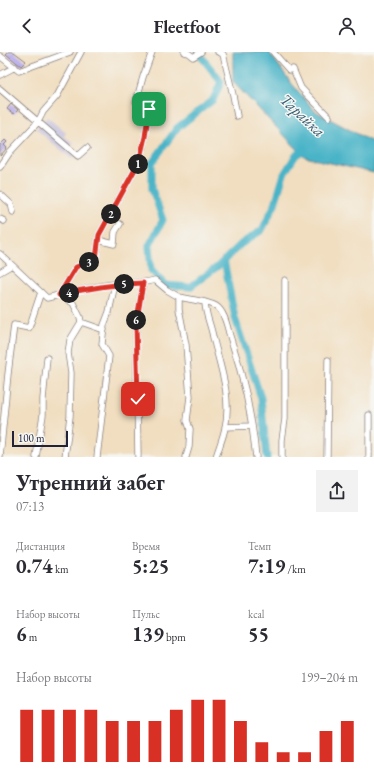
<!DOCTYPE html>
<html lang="ru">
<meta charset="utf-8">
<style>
:root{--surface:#fff;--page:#f2f2f3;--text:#2b2b33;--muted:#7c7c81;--accent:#d93025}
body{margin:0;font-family:"EB Garamond",serif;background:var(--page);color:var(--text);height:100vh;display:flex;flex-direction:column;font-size:15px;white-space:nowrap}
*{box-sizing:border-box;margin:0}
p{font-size:13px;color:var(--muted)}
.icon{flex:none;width:22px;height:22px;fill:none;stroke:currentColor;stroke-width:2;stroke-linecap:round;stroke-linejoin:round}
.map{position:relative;height:405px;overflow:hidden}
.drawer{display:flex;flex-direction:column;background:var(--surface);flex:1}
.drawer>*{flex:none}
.scale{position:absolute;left:12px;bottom:10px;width:56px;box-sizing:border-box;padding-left:4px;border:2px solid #22223b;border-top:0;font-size:11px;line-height:14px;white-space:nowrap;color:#22223b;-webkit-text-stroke:3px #f6f6f2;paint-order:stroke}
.pin{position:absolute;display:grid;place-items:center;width:34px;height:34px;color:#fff;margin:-17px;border-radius:8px;box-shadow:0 2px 6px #0006}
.km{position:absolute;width:20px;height:20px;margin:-10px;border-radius:50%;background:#222;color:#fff;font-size:11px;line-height:20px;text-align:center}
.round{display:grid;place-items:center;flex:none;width:42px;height:42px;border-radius:0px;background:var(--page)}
.overview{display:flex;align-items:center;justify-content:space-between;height:68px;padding:0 16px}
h1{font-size:22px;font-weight:700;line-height:30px}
.metrics{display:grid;grid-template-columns:repeat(3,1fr);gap:6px;height:68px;padding:4px 16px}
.metrics div{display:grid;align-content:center}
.metrics b{font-size:20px;font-weight:700}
.metrics small{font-size:11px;font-weight:400}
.metrics p{font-size:11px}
.chart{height:112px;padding:8px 16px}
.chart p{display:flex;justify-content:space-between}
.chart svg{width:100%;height:72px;margin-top:4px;stroke:var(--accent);stroke-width:6}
header{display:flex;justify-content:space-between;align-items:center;height:52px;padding:0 16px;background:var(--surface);font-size:18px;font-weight:700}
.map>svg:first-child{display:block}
</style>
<header><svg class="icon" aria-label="back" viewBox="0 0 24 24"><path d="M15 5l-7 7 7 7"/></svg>Fleetfoot<svg class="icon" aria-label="person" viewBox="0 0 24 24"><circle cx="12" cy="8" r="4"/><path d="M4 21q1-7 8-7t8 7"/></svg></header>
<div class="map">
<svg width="374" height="405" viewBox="0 0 374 405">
<rect width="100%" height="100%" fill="#f6f6f2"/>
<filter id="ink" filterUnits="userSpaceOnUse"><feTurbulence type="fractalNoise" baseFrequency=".025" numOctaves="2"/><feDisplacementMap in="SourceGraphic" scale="8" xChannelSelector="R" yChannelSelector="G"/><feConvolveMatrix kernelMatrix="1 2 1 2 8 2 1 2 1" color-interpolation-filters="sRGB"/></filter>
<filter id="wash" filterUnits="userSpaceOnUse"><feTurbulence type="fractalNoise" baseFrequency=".012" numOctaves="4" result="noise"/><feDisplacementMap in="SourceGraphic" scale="16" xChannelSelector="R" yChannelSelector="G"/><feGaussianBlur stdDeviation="0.9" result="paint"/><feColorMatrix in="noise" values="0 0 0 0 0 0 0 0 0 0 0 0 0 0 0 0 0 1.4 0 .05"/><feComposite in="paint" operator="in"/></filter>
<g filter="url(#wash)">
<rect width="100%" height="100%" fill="#f1dec0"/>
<path fill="#c5c0db" d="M47,65L66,81L64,84L73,91L68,98L75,104L72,107L36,77Z"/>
<path fill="#49b4c7" stroke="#366b81" d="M233,0H269L292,32L315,59L374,91V121L305,105L233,30Z"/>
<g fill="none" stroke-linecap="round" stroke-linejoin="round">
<path stroke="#49b4c7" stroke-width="7" d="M198,0L221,30L213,48L177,76L152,111V137L163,168L149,194L151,218L165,233L190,235L217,215L241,192L262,178L275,152L284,122L296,103L308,95
M224,208L235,266L261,346L267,405"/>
</g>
<g id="blocks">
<path fill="#aea1ec" d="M8,0H14L26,9L21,14L6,2Z
M11,52L18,58L14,62L7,57Z
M5,88L7,90L4,93L7,96L0,104V93Z"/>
</g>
</g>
<g filter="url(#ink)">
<use href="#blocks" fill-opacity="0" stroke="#8a807e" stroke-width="1"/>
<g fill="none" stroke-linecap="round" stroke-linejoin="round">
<defs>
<path id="minor" d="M184,0L188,1L193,5L201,0
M218,0L223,2L233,43L237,64
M273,0L289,18L293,17L301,36L329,65
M0,4L19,19L70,0
M0,23L15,15
M0,37L78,104L87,96
M0,115L10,100L38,70L43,60L57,44L81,0
M0,142L11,152L13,160
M0,167L4,169
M98,188L114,192L115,180L120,172
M0,202L12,213
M0,220L12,213L47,246L59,243L76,215L96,207L99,183L139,110L145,85L149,57L136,50L143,25L152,0
M59,243C78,239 96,234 114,232C128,231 141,232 155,228L167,238L179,245L205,250C205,262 211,273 213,285C220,314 232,345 225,376C223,386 219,395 216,405
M59,243L73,251L80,265L81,270L70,288L68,301L71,321L70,364L65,405
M179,245V257L186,293L190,345L187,368L190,377L189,395L186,405
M205,250C208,251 213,252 216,254C224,259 227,273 229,281C243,322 252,363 256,405
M81,270L104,278
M369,363V405
M225,375L252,374
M0,405L8,322L14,273L29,276L41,240
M36,405L43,363V347L47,306
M97,405L109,304L102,292L104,273L109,260L115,232
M138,405L136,273L143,231
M282,405V388L285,367V228
M327,405L328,308"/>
</defs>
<use href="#minor" stroke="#8a807e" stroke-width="7"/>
<use href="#minor" stroke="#fff" stroke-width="5.5"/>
</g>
</g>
<g fill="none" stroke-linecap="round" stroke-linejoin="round" filter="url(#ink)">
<defs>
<path id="route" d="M138,347L136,273L143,231C114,232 88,236 59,243L76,215L96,207L99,183L139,110L145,85L149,57"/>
</defs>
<use href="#route" stroke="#fff" stroke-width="8"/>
<use href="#route" stroke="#d93025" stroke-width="5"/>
</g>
<g text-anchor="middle" stroke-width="3" stroke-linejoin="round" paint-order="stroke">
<g font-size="16" font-style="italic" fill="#325c73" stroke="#f6f6f2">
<text transform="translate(303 63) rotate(43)" y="6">Тарайка</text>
</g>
</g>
</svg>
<div class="scale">100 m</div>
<div class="pin" style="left:149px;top:57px;background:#1e9e55"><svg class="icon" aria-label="arrive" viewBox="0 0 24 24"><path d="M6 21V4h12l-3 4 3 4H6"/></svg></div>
<div class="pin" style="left:138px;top:347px;background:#d93025"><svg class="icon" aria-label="check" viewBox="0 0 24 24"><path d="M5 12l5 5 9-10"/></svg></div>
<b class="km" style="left:138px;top:112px">1</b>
<b class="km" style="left:111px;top:162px">2</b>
<b class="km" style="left:89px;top:210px">3</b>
<b class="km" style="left:69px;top:241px">4</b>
<b class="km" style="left:124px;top:232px">5</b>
<b class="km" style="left:136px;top:268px">6</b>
</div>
<section class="drawer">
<div class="overview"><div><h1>Утренний забег</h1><p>07:13</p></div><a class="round"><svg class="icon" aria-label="share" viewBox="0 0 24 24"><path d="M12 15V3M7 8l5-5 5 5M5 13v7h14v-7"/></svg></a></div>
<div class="metrics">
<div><p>Дистанция</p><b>0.74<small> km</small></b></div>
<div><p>Время</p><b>5:25</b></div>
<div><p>Темп</p><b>7:19<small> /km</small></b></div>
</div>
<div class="metrics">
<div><p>Набор высоты</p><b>6<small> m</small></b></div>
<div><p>Пульс</p><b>139<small> bpm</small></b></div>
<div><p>kcal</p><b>55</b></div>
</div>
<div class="chart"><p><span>Набор высоты</span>199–204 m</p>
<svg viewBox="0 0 160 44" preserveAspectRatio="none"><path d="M5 44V12M15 44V12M25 44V12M35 44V12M45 44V19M55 44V19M65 44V19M75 44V12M85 44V6M95 44V6M105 44V19M115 44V32M125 44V38M135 44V38M145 44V25M155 44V19"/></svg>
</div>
</section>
